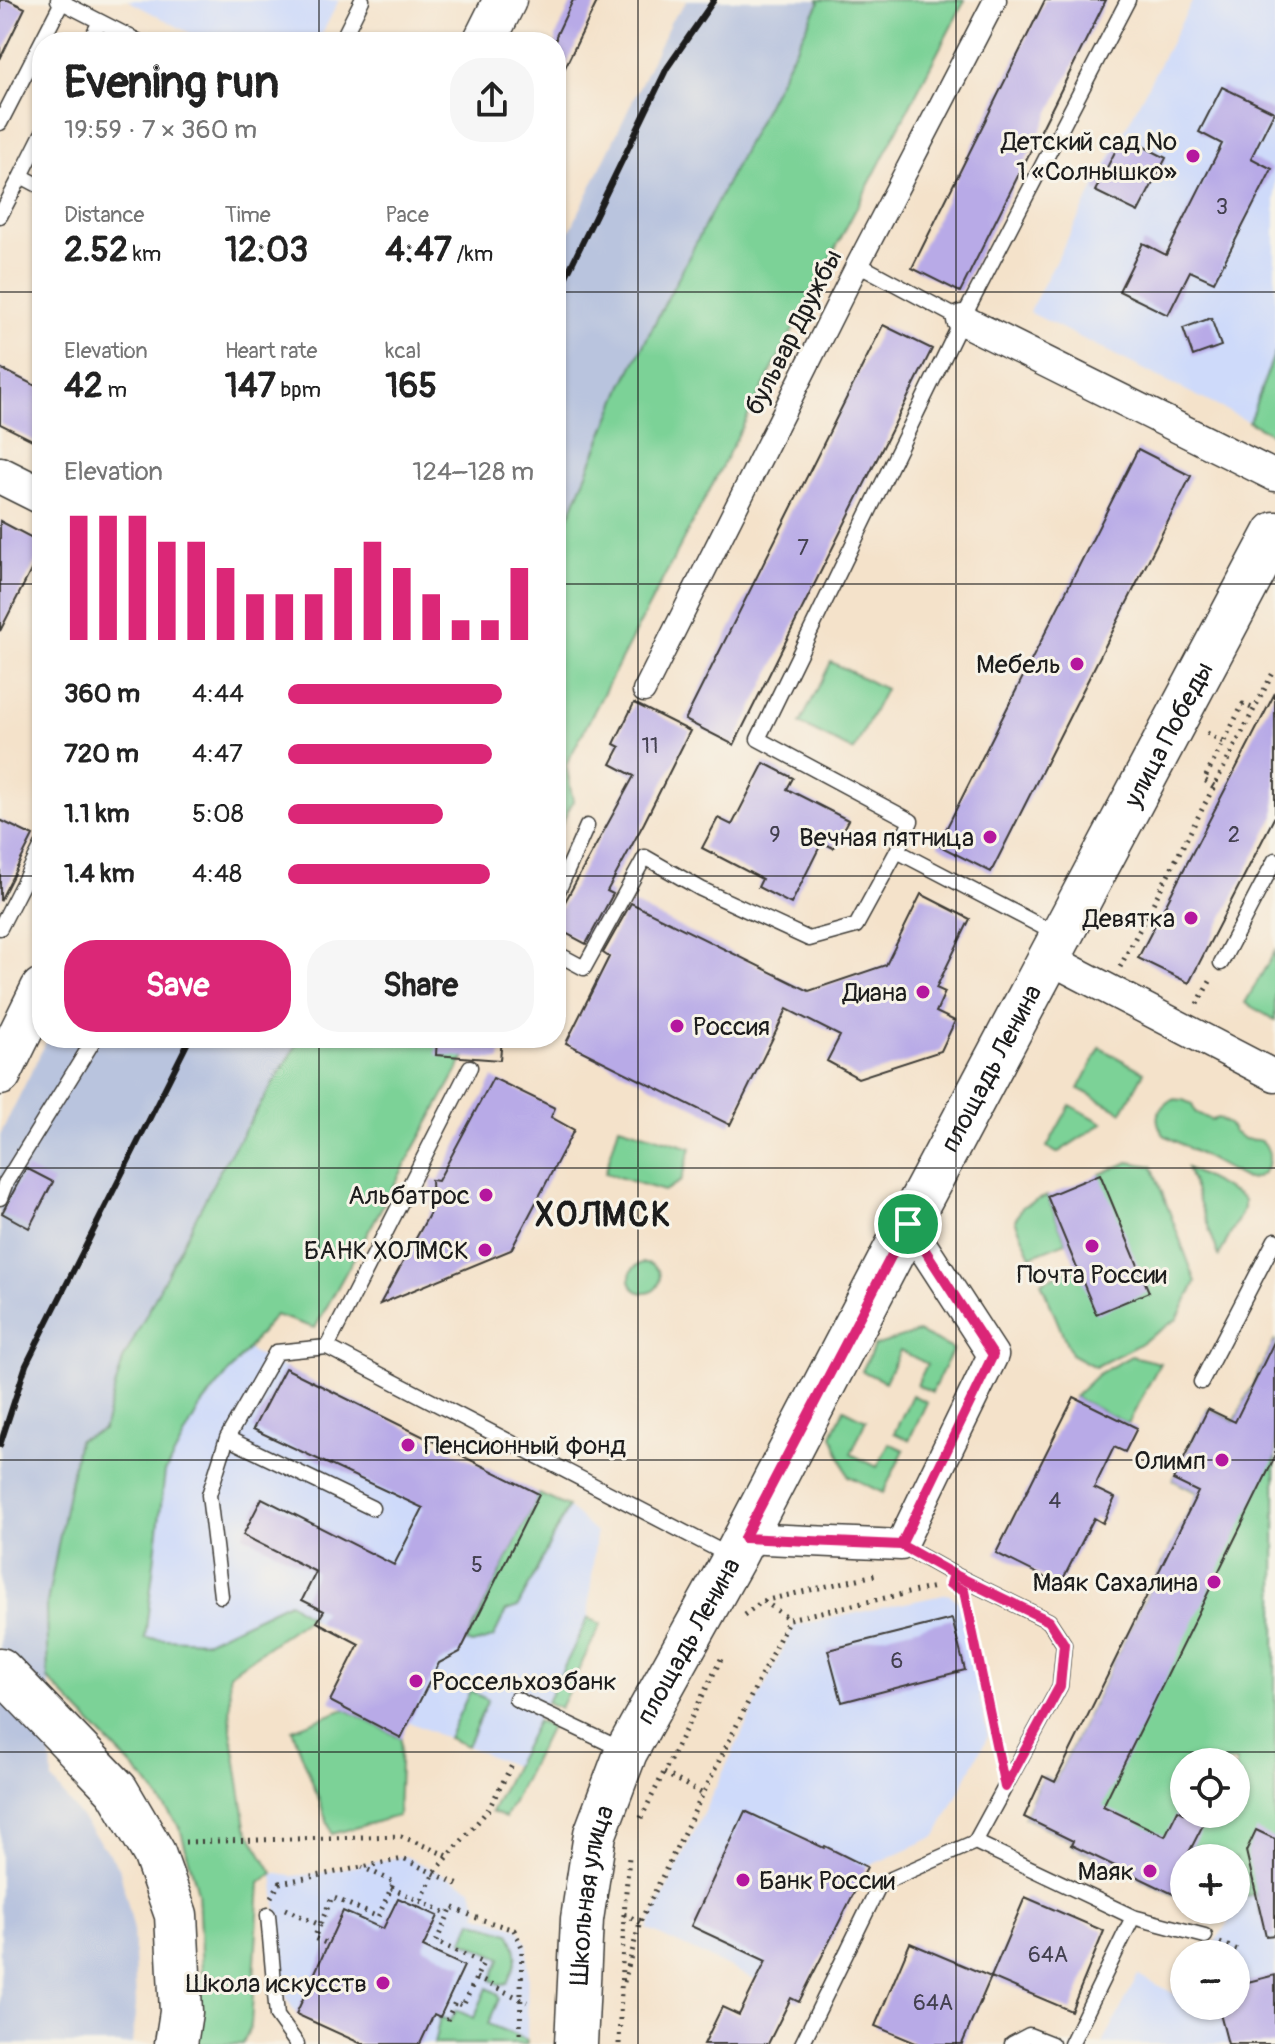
<!DOCTYPE html>
<meta charset="utf-8">
<style>
:root{--surface:#fff;--page:#f6f6f6;--text:#222;--muted:#767676;--accent:#db2777}
body{margin:0;font-family:Pangolin,sans-serif;background:var(--page);color:var(--text);height:100vh;display:flex;flex-direction:column;font-size:30px;white-space:nowrap}
*{box-sizing:border-box;margin:0}
p{font-size:26px;color:var(--muted)}
.icon{flex:none;width:44px;height:44px;fill:none;stroke:currentColor;stroke-width:2;stroke-linecap:round;stroke-linejoin:round}
.map{position:relative;flex:1;overflow:hidden}
.drawer{position:absolute;left:32px;top:32px;width:534px;height:1016px;display:flex;flex-direction:column;background:var(--surface);border-radius:32px;box-shadow:0 2px 6px #0004}
.drawer>*{flex:none}
.controls{position:absolute;left:1170px;top:1748px;display:grid;gap:16px}
.controls a{display:grid;place-items:center;width:80px;height:80px;border-radius:50%;background:var(--surface);box-shadow:0 2px 6px #0004;font-size:40px}
.pin{position:absolute;display:grid;place-items:center;width:68px;height:68px;color:#fff;margin:-34px;border:4px solid #fff;border-radius:50%;box-shadow:0 2px 8px #0007}
.round{display:grid;place-items:center;flex:none;width:84px;height:84px;border-radius:32px;background:var(--page)}
.headline{display:flex;align-items:center;justify-content:space-between;height:136px;padding:0 32px}
h1{font-size:44px;font-weight:800;line-height:60px}
.metrics{display:grid;grid-template-columns:repeat(3,1fr);gap:12px;height:136px;padding:8px 32px}
.metrics div{display:grid;align-content:center}
.metrics b{font-size:34px;font-weight:800}
.metrics small{font-size:22px;font-weight:400}
.metrics p{font-size:22px}
.chart{height:224px;padding:16px 32px}
.chart p{display:flex;justify-content:space-between}
.chart svg{width:100%;height:144px;margin-top:8px;stroke:var(--accent);stroke-width:6}
.cta{display:flex;gap:16px;margin-top:auto;padding:16px 32px}
.cta a{flex:1;height:92px;border-radius:32px;background:var(--accent);color:#fff;font-size:32px;font-weight:800;line-height:92px;text-align:center}
.cta a+a{background:var(--page);color:var(--text)}
ul{padding:0 32px;list-style:none;font-size:26px}
li{display:grid;grid-template-columns:128px 96px 1fr;align-items:center;height:60px}
li i{height:20px;border-radius:10px;background:var(--accent)}
.map>svg:first-child{display:block}
</style>
<div class="map">
<svg width="1275" height="2044" viewBox="0 0 1275 2044">
<rect width="100%" height="100%" fill="#f7f3e8"/>
<filter id="ink" filterUnits="userSpaceOnUse"><feTurbulence type="fractalNoise" baseFrequency=".0125" numOctaves="2"/><feDisplacementMap in="SourceGraphic" scale="16" xChannelSelector="R" yChannelSelector="G"/><feConvolveMatrix kernelMatrix="1 2 1 2 8 2 1 2 1" color-interpolation-filters="sRGB"/></filter>
<filter id="wash" filterUnits="userSpaceOnUse"><feTurbulence type="fractalNoise" baseFrequency=".006" numOctaves="4" result="noise"/><feDisplacementMap in="SourceGraphic" scale="32" xChannelSelector="R" yChannelSelector="G"/><feGaussianBlur stdDeviation="1.8" result="paint"/><feColorMatrix in="noise" values="0 0 0 0 0 0 0 0 0 0 0 0 0 0 0 0 0 1.4 0 .05"/><feComposite in="paint" operator="in"/></filter>
<g filter="url(#wash)">
<rect width="100%" height="100%" fill="#f4e2ca"/>
<path fill="#cedafa" d="M127,0H339L318,42H207Z
M1193,0H1275V352L1249,422L1029,312Z
M248,1350L539,1494L568,1507L596,1533L588,1618L514,1766L409,1722L401,1738L330,1701L359,1644L317,1623L289,1602L207,1641L144,1638L165,1472L199,1409Z
M948,1594L959,1601L988,1736L936,1836L867,1867L756,1980L647,1929L794,1626Z
M405,1856L471,1888L479,1907L476,1914L519,1928L528,1946L527,2044H362L296,2014L285,1995L273,1873L291,1876L321,1873Z
M1256,1893L1275,1912V2044H1103L1138,1975L1177,1995L1184,1986V2006H1236V1954H1207L1236,1910L1241,1897Z"/>
<path fill="#b9c4de" d="M688,0H818L819,2L623,385L567,522L556,544V260L671,21Z
M48,1038H301L219,1172L123,1360L103,1430L78,1440L46,1608L52,1780L119,1867L133,1926L136,2005L132,2044H0V1135Z"/>
<path fill="#7bd297" stroke="#4c775a" stroke-width="2" fill-rule="evenodd" d="M818,0H965L566,765L573,801L556,835V544L567,522L623,385L819,3Z
M1275,352V428L1272,434L1249,422Z
M831,662L885,689L854,751L800,724Z
M1275,951V1020L1245,1003Z
M301,1038H467L465,1057L315,1328L275,1315L199,1409L165,1472L145,1638L207,1641L289,1602L310,1617L229,1674L231,1730L246,1827L273,1873L260,1883L251,2025L243,2044H194L202,1973L198,1892L180,1828L145,1780L48,1679L46,1608L78,1440L103,1430L123,1360L219,1172Z
M1100,1048L1144,1072L1122,1112L1079,1089Z
M1172,1099L1183,1100L1192,1104L1195,1112L1211,1120L1218,1118L1230,1125L1233,1132C1237,1134 1241,1137 1245,1139C1252,1141 1258,1138 1264,1143C1275,1158 1267,1179 1246,1179L1164,1135C1153,1119 1156,1109 1172,1099Z
M1070,1105L1103,1123L1057,1153L1047,1147Z
M619,1126L691,1148L681,1181L664,1191L605,1173Z
M1129,1162L1152,1166L1196,1282L1177,1319L1136,1346L1095,1367L1071,1354L1041,1282L1077,1268L1100,1174Z
M1187,1168L1238,1195L1244,1200V1208L1219,1256Z
M1047,1196L1066,1242L1031,1256L1015,1220L1023,1206Z
M630 1278a15 15 0 1 1 30 0a15 15 0 1 1-30 0Z
M918,1332L953,1349L932,1392L917,1385L927,1364L900,1350L885,1382L862,1371L874,1346Z
M1275,1340V1912L1261,1915L1256,1894L1241,1897L1236,1907V1858H1184V1900L1071,1845L1072,1841L1024,1817L1043,1776L1055,1782L1198,1493L1173,1480L1208,1409L1235,1421ZM1184,1762H1236V1814H1184Z
M1131,1356L1160,1363L1128,1424L1074,1397L1098,1374Z
M912,1395L927,1402L909,1440L894,1433Z
M844,1409L866,1420L851,1454L877,1467L889,1443L904,1450L883,1493L848,1476L832,1435Z
M539,1494L568,1507L518,1607L506,1611L493,1638L472,1644L466,1642Z
M588,1618L601,1624L560,1708L547,1702Z
M470,1691L488,1700L467,1746L448,1738Z
M345,1709L401,1738L398,1816L332,1834L292,1729Z
M537,1721L550,1727L505,1818L491,1812Z
M472,1921L509,1933C521,1956 517,1961 507,1983L501,1985L491,1980L501,1958L463,1941Z
M487,1988L497,1993L499,1999L488,2024L527,2040V2044H434L440,2017L451,2021L456,2010L474,2018Z"/>
<g id="blocks">
<path fill="#b8aae7" d="M0,0H8L25,8L0,59Z
M573,0H598L556,86V36Z
M1045,0H1106L960,292L912,268Z
M1222,87L1274,112L1251,158L1272,169L1214,282L1190,271L1168,315L1119,291L1143,243L1166,255L1222,144L1199,132Z
M1123,136L1166,158L1138,212L1095,191Z
M1211,318L1221,346L1193,356L1183,328Z
M883,325L932,349L734,745L685,720Z
M0,368L42,389V445L0,424Z
M1138,449L1191,476L991,872L938,845Z
M0,521L42,543V549L0,631Z
M1275,693V816L1189,983L1138,958Z
M634,703L690,731L644,823L607,891L613,894L586,944L556,928V918L634,776L611,764L620,747L614,744Z
M764,763L793,778L787,789L848,820L833,848L822,842L791,904L758,887L762,879L702,848L718,818L732,825Z
M0,820L33,836L0,901Z
M921,894L970,919L936,988L945,992L936,1012L955,1021L941,1051L858,1078L827,1061L840,1036L787,1009L730,1125L566,1043L609,957L603,953L631,903L809,991L886,965Z
M437,1038H502L500,1060L436,1055Z
M493,1078L555,1108L551,1117L574,1130L511,1250L380,1304L432,1209L431,1180L438,1181Z
M26,1168L53,1182L29,1228L2,1213Z
M1100,1174L1149,1292L1096,1314L1047,1196Z
M1275,1340V1457L1103,1806L1165,1836L1178,1810L1204,1823L1186,1858H1184V1878L1175,1895L1071,1845L1073,1841L1024,1817L1043,1776L1055,1782L1198,1492L1173,1480L1208,1409L1235,1422Z
M285,1368L539,1494L460,1652L439,1663L401,1738L330,1701L359,1644L317,1622L324,1611L302,1600L316,1572L243,1535L262,1498L394,1565L423,1508L253,1429Z
M1074,1397L1137,1428L1125,1452L1114,1447L1094,1488L1115,1498L1103,1523L1094,1518L1060,1585L996,1553Z
M952,1619L965,1670L842,1702L828,1650Z
M745,1811L824,1848L825,1846L867,1867L799,2002L791,1998L768,2044H704L722,2007L739,2015L766,1961L691,1926Z
M1256,1830L1275,1839V1935L1266,1936L1246,1851Z
M1025,1897L1104,1931L1071,2011L991,1977Z
M398,1898L438,1916L423,1947L464,1966L440,2017L434,2014L420,2044H362L296,2014L343,1911L383,1929Z
M910,1943L991,1977L962,2044H918L875,2026Z
M1275,1975V2044H1228L1218,2006H1236V1985Z"/>
</g>
</g>
<g filter="url(#ink)">
<use href="#blocks" fill-opacity="0" stroke="#3c3a36" stroke-width="2"/>
<g fill="none" stroke-linecap="round" stroke-linejoin="round">
<defs>
<path id="service" d="M58,0L140,42
M89,42L100,22
M341,42L362,0
M0,123L62,2
M42,134L21,176L42,187
M0,216L21,176
M858,264L962,320
M897,851L1056,934
M556,896L587,826
M0,928L42,846
M556,953L584,968L645,857L701,889L809,939L856,926L897,851L911,821L758,739L962,320L1128,0
M1221,963L1275,860
M470,1067L327,1347L730,1556
M0,1198L6,1182L95,1038
M1201,1382L1275,1240
M227,1438L372,1508
M901,1545L953,1574L1049,1621L1064,1644L1060,1686L975,1842L1133,1917L1071,2044
M221,1596L209,1495L227,1438L276,1352L327,1347
M516,1699L623,1750
M268,1915L277,2016L297,2044
M1133,1917L1205,1936
M802,2044L880,1884L975,1842
M1012,2044L1029,2035L1052,2044"/>
<path id="pedestrian" d="M644,691L858,264L995,0"/>
<path id="minor" d="M962,320L1275,476
M1050,959L1275,1076
M744,1538L901,1545L993,1355L908,1224"/>
<path id="tertiary" d="M0,475L42,496"/>
<g id="secondary">
<path d="M484,42L505,0"/>
<path d="M0,1074L42,989"/>
<path d="M0,1669L117,1790L154,1853L176,1915L181,2012L176,2044"/>
<path id="s1" d="M576,2044L582,1919L595,1834L626,1752L734,1558L908,1224L1275,533"/>
</g>
</defs>
<use href="#service" stroke="#3c3a36" stroke-width="17"/>
<use href="#pedestrian" stroke="#3c3a36" stroke-width="25"/>
<use href="#minor" stroke="#3c3a36" stroke-width="33"/>
<use href="#tertiary" stroke="#3c3a36" stroke-width="39"/>
<use href="#secondary" stroke="#3c3a36" stroke-width="45"/>
<path stroke="#3c3a36" stroke-width="5" stroke-dasharray="2 6" stroke-linecap="butt" d="M1207,733L1223,742
M1214,786L1204,780L1243,704L1254,709
M1120,967L1275,669
M1197,1004L1212,978
M764,1601L789,1619
M966,1601L998,1756
M744,1615L763,1601L875,1575
M664,1773L703,1794
M641,1818L721,1659
M185,1842L401,1836L448,1856
M391,1888L449,1914
M271,1897L280,1883L403,1859L459,1885
M418,1907L434,1873L488,1810L512,1765
M285,1909L320,1925L332,1897L378,1917L394,1882L362,1867
M624,1914L640,1922
M320,1925L314,1938L328,1944
M1220,1943L1238,1950
M476,1978L527,2002
M624,1982L640,1922L789,1619L935,1587
M447,2020L455,2002L463,2006L483,1963L436,1942L452,1907L474,1917L514,1930L522,1947L520,2036
M619,2044L624,1914L629,1857"/>
<use href="#service" stroke="#fff" stroke-width="14"/>
<use href="#pedestrian" stroke="#fff" stroke-width="22"/>
<use href="#minor" stroke="#fff" stroke-width="30"/>
<use href="#tertiary" stroke="#fff" stroke-width="36"/>
<use href="#secondary" stroke="#fff" stroke-width="42"/>
<path stroke="#1c1c1c" stroke-width="6" d="M556,297L667,68L714,0
M0,1445L26,1365L190,1038"/>
</g>
</g>
<g fill="none" stroke-linecap="round" stroke-linejoin="round" filter="url(#ink)">
<defs>
<path id="route" d="M908,1224L744,1538L901,1545L953,1574L950,1584L964,1591L1005,1787L1060,1686L1064,1644L1049,1621L953,1574L901,1545L993,1355L908,1224"/>
</defs>
<use href="#route" stroke="#fff" stroke-width="16"/>
<use href="#route" stroke="#db2777" stroke-width="10"/>
</g>
<path fill="none" stroke="#1c1c1c" stroke-width="2" stroke-opacity="0.55" d="M319,0V42M638,0V2044M956,0V2044M0,292H42M556,292H1275M0,584H42M556,584H1275M0,876H42M556,876H1275M319,1038V2044M0,1168H1275M0,1460H1275M0,1752H1275"/>
<g fill="#b5179e" stroke="#f7f3e8" stroke-width="3">
<circle cx="1193" cy="156" r="8"/>
<circle cx="1077" cy="664" r="8"/>
<circle cx="990" cy="837" r="8"/>
<circle cx="1191" cy="918" r="8"/>
<circle cx="923" cy="992" r="8"/>
<circle cx="677" cy="1026" r="8"/>
<circle cx="486" cy="1195" r="8"/>
<circle cx="1092" cy="1246" r="8"/>
<circle cx="485" cy="1250" r="8"/>
<circle cx="408" cy="1445" r="8"/>
<circle cx="1222" cy="1460" r="8"/>
<circle cx="1214" cy="1582" r="8"/>
<circle cx="416" cy="1681" r="8"/>
<circle cx="1150" cy="1871" r="8"/>
<circle cx="743" cy="1880" r="8"/>
<circle cx="383" cy="1983" r="8"/>
</g>
<g text-anchor="middle" stroke-width="6" stroke-linejoin="round" paint-order="stroke">
<g font-size="22" fill="#43404f">
<text x="1222" y="214">3</text>
<text x="803" y="555">7</text>
<text x="650" y="753">11</text>
<text x="775" y="842">9</text>
<text x="1234" y="842">2</text>
<text x="1055" y="1508">4</text>
<text x="477" y="1572">5</text>
<text x="897" y="1668">6</text>
<text x="1048" y="1962">64А</text>
<text x="933" y="2010">64А</text>
</g>
<g font-size="26" fill="#1c1c1c" stroke="#f7f3e8" text-anchor="end">
<text x="1177" y="150">Детский сад №<tspan x="1177" dy="30">1 «Солнышко»</tspan></text>
<text x="1061" y="673">Мебель</text>
<text x="974" y="846">Вечная пятница</text>
<text x="1175" y="927">Девятка</text>
<text x="907" y="1001">Диана</text>
<text x="693" y="1035" text-anchor="start">Россия</text>
<text x="470" y="1204">Альбатрос</text>
<text x="469" y="1259">БАНК ХОЛМСК</text>
<text x="1092" y="1283" text-anchor="middle">Почта России</text>
<text x="424" y="1454" text-anchor="start">Пенсионный фонд</text>
<text x="1206" y="1469">Олимп</text>
<text x="1198" y="1591">Маяк Сахалина</text>
<text x="432" y="1690" text-anchor="start">Россельхозбанк</text>
<text x="1134" y="1880">Маяк</text>
<text x="759" y="1889" text-anchor="start">Банк России</text>
<text x="367" y="1992">Школа искусств</text>
</g>
<g font-size="26" fill="#1c1c1c" stroke="#f7f3e8">
<text transform="translate(793 332) rotate(-63)" y="9">бульвар Дружбы</text>
<text dy="9" stroke="none"><textPath href="#s1" startOffset="1452">улица Победы</textPath></text>
<text dy="9" stroke="none"><textPath href="#s1" startOffset="1074">площадь Ленина</textPath></text>
<text dy="9" stroke="none"><textPath href="#s1" startOffset="426">площадь Ленина</textPath></text>
<text dy="9" stroke="none"><textPath href="#s1" startOffset="150">Школьная улица</textPath></text>
</g>
<g font-size="34" font-weight="bold" letter-spacing="2" fill="#1c1c1c" stroke="#f7f3e8">
<text x="604" y="1226">ХОЛМСК</text>
</g>
</g>
</svg>
<div class="controls">
<a><svg class="icon" aria-label="locate" viewBox="0 0 24 24"><circle cx="12" cy="12" r="6"/><path d="M12 2v4M12 18v4M2 12h4M18 12h4"/></svg></a>
<a>+</a>
<a>−</a>
</div>
<div class="pin" style="left:908px;top:1224px;background:#1e9e55"><svg class="icon" aria-label="arrive" viewBox="0 0 24 24"><path d="M6 21V4h12l-3 4 3 4H6"/></svg></div>
<section class="drawer">
<div class="headline"><div><h1>Evening run</h1><p>19:59 · 7 × 360 m</p></div><a class="round"><svg class="icon" aria-label="share" viewBox="0 0 24 24"><path d="M12 15V3M7 8l5-5 5 5M5 13v7h14v-7"/></svg></a></div>
<div class="metrics">
<div><p>Distance</p><b>2.52<small> km</small></b></div>
<div><p>Time</p><b>12:03</b></div>
<div><p>Pace</p><b>4:47<small> /km</small></b></div>
</div>
<div class="metrics">
<div><p>Elevation</p><b>42<small> m</small></b></div>
<div><p>Heart rate</p><b>147<small> bpm</small></b></div>
<div><p>kcal</p><b>165</b></div>
</div>
<div class="chart"><p><span>Elevation</span>124–128 m</p>
<svg viewBox="0 0 160 44" preserveAspectRatio="none"><path d="M5 44V6M15 44V6M25 44V6M35 44V14M45 44V14M55 44V22M65 44V30M75 44V30M85 44V30M95 44V22M105 44V14M115 44V22M125 44V30M135 44V38M145 44V38M155 44V22"/></svg>
</div>
<ul>
<li><b>360 m</b>4:44<i style="width:87%"></i></li>
<li><b>720 m</b>4:47<i style="width:83%"></i></li>
<li><b>1.1 km</b>5:08<i style="width:63%"></i></li>
<li><b>1.4 km</b>4:48<i style="width:82%"></i></li>
</ul>
<div class="cta"><a>Save</a><a>Share</a></div>
</section>
</div>
